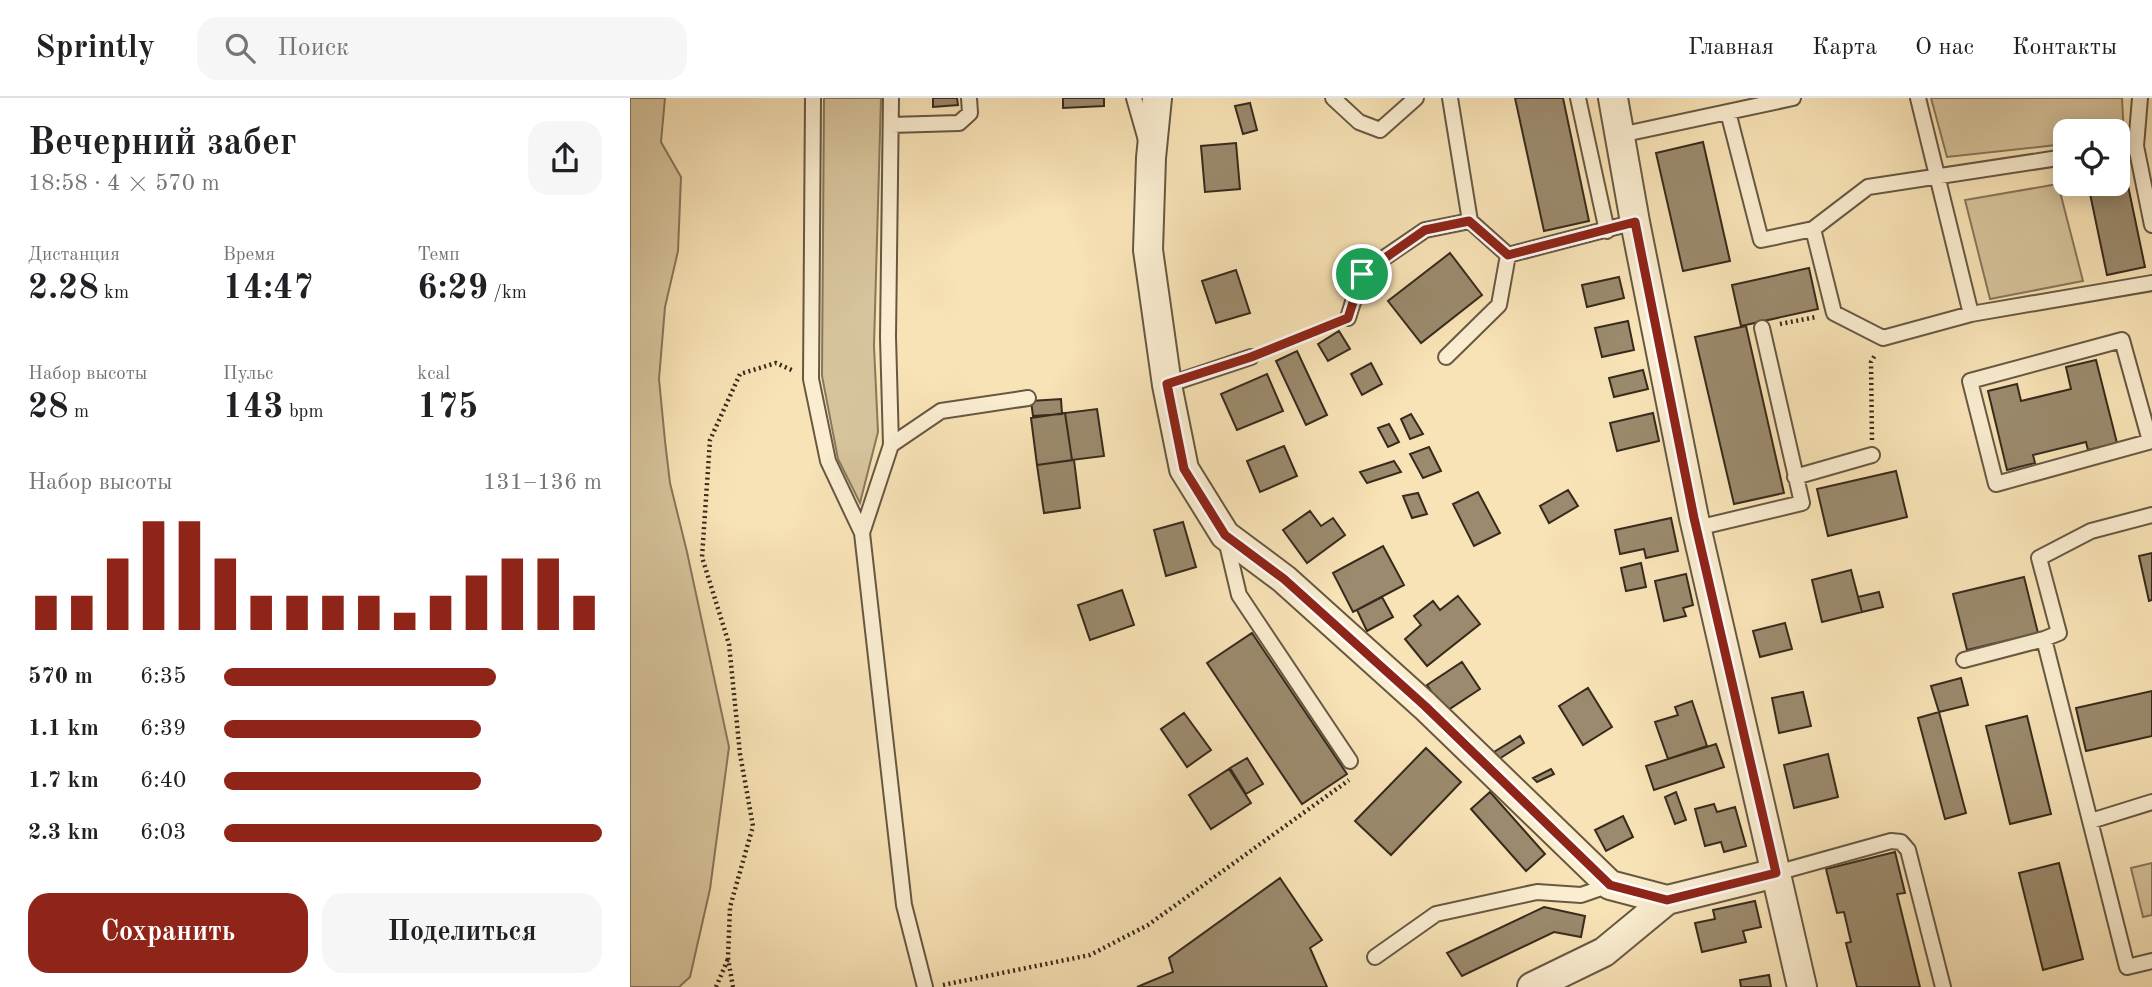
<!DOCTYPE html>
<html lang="ru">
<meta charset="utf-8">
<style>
:root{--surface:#fff;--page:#f6f6f6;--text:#202124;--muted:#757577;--line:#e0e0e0;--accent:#8f2418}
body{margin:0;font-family:"Old Standard TT",serif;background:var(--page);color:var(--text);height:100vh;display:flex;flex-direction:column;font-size:26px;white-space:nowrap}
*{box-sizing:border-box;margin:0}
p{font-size:23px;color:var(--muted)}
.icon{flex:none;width:38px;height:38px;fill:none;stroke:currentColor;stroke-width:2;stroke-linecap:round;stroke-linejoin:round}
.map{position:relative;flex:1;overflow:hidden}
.drawer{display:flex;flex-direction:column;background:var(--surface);width:630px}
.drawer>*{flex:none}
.fabs{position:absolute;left:1423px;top:21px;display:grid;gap:14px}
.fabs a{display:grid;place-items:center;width:77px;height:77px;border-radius:14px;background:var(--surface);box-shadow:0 4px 18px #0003;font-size:35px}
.pin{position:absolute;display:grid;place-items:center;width:60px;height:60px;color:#fff;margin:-30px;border:4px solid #fff;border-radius:50%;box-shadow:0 2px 7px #0007}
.round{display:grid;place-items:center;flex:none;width:74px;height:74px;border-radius:21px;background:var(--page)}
.summary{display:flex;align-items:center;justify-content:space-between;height:119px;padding:0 28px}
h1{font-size:38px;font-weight:700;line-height:52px}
.metrics{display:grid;grid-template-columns:repeat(3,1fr);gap:10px;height:119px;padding:7px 28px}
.metrics div{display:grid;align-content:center}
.metrics b{font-size:35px;font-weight:700}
.metrics small{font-size:19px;font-weight:400}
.metrics p{font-size:19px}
.chart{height:196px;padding:14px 28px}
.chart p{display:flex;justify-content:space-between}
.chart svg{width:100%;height:126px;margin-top:7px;stroke:var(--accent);stroke-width:6}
.primary-button{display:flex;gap:14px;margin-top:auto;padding:14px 28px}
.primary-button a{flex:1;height:80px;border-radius:21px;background:var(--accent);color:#fff;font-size:28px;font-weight:700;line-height:80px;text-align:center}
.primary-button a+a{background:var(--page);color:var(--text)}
ul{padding:0 28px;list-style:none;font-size:23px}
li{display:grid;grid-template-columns:112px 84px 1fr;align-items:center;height:52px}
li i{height:18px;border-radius:9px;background:var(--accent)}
header{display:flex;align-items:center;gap:42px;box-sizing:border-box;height:98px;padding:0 35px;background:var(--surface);border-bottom:2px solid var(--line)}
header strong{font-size:33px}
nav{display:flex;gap:38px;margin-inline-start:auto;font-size:24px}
.search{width:490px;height:63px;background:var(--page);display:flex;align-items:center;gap:18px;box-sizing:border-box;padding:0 24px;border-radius:21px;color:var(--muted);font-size:26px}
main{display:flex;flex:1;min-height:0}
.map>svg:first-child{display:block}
</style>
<header>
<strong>Sprintly</strong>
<div class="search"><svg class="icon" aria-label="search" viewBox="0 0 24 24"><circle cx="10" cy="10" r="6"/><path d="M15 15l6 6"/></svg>Поиск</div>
<nav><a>Главная</a><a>Карта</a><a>О нас</a><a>Контакты</a></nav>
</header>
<main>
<section class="drawer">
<div class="summary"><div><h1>Вечерний забег</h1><p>18:58 · 4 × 570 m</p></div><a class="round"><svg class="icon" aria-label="share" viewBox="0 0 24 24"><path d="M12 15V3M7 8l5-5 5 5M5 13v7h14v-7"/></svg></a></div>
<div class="metrics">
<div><p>Дистанция</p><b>2.28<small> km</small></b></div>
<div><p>Время</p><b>14:47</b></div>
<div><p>Темп</p><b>6:29<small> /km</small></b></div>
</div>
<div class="metrics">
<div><p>Набор высоты</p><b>28<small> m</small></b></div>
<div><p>Пульс</p><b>143<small> bpm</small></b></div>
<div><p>kcal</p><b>175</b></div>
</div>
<div class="chart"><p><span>Набор высоты</span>131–136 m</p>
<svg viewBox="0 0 160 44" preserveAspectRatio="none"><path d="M5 44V32M15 44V32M25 44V19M35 44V6M45 44V6M55 44V19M65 44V32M75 44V32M85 44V32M95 44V32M105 44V38M115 44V32M125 44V25M135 44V19M145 44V19M155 44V32"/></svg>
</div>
<ul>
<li><b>570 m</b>6:35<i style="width:72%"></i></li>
<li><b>1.1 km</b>6:39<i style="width:68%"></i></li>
<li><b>1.7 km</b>6:40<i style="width:68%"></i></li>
<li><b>2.3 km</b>6:03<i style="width:100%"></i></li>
</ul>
<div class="primary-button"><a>Сохранить</a><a>Поделиться</a></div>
</section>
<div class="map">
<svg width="1522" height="889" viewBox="0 0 1522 889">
<rect width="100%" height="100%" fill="#f8e3b6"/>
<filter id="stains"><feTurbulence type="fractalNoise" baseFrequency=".00286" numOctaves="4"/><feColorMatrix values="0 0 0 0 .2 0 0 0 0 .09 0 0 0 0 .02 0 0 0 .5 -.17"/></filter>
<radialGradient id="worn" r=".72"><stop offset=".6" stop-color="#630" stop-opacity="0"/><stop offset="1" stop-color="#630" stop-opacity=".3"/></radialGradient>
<path fill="#d7c49c" stroke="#87775c" stroke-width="2" d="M0,0H35L31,44L51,79L48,153L35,209L29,281L35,343L40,385L57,454L99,649L80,791L60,879L49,889H0Z
M194,0H251L244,248L248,334L230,405L208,361L192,278Z
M1301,0H1492L1494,39L1488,40V33H1435V46L1317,59Z
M1428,86L1453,183L1360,201L1335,102Z
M1522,765V817L1513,819L1501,770Z"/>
<path fill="#9b8a6d" stroke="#372a1d" stroke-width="2" d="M303,0H327L328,7L303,9Z
M433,0H474V8L433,10Z
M885,0H933L959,123L914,133Z
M620,5L627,32L613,36L605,8Z
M1073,44L1100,163L1053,173L1026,55Z
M606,45L610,91L575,94L571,48Z
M1496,78L1515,169L1477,177L1458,86H1488V79Z
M820,155L852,197L791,245L758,203Z
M1179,170L1188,211L1111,228L1102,187Z
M606,172L620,215L586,225L572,183Z
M989,179L994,200L957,209L952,187Z
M998,223L1004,252L972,259L965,230Z
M1116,228L1154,395L1104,406L1065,239Z
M709,233L720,251L698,263L688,246Z
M667,253L697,317L676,327L646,263Z
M1466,262L1487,345L1458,352L1456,344L1403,357L1405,365L1377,372L1358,293L1387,286L1391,303L1441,291L1436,269Z
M741,265L752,286L732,297L721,276Z
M1013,272L1018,291L984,299L979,280Z
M637,276L653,313L607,332L591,296Z
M431,301L432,316L403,318L401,303Z
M467,311L474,358L442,362L435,315Z
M435,315L442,362L407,367L401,320Z
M1023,315L1029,343L987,353L980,325Z
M781,316L793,336L780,341L771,321Z
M759,326L769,344L758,349L748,330Z
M654,348L667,378L630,394L617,363Z
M799,349L811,373L793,380L780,356Z
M444,362L450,410L414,415L407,367Z
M764,363L771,374L737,385L730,374Z
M1266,373L1277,419L1198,438L1187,391Z
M938,392L948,408L919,425L910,408Z
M848,394L870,435L844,448L823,406Z
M788,395L797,416L782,420L773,398Z
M680,413L691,428L703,420L715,437L677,465L653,432Z
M1041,420L1048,453L1016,460L1014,451L990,456L985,432Z
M553,424L566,469L536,478L524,432Z
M753,448L774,487L723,514L703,475Z
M1522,455V502L1519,503L1509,458Z
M1011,465L1016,489L996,493L991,470Z
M1221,472L1232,514L1192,524L1182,482Z
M1056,476L1063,507L1053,510L1056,518L1034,523L1025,483Z
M1394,479L1408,535L1337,552L1323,496Z
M492,492L504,527L460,542L448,507Z
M1249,494L1253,509L1232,514L1228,499Z
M828,498L850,526L797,568L775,541L791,527L784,518L803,503L810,512Z
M752,499L763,519L737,533L727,512Z
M1155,525L1162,551L1130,559L1123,533Z
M622,535L717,676L672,706L577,565Z
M832,564L850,591L815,614L797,587Z
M1331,580L1338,607L1309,614L1301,588Z
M958,590L982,629L953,647L929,608Z
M1522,593V638L1456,653L1446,610Z
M1173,594L1181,628L1149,635L1142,600Z
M1062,603L1077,648L1038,661L1025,624L1048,617L1045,609Z
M1309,614L1336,715L1315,721L1288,620Z
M554,615L581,652L557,669L531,631Z
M1397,618L1421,716L1380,726L1356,628Z
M890,638L894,645L869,661L864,654Z
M1086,646L1094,669L1024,692L1016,668Z
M796,650L831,684L761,757L725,723Z
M1198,656L1208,699L1164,710L1154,667Z
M617,660L633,686L616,696L600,670Z
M599,671L621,705L581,731L559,697Z
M921,671L924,676L907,684L903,680Z
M860,694L915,756L896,773L841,711Z
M1046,694L1056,722L1045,726L1035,699Z
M1084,706L1087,714L1105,709L1116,748L1094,754L1091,744L1075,748L1065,711Z
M993,718L1003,739L976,753L965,732Z
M1265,754L1275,795L1267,796L1290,889H1227L1216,845L1221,844L1214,814L1207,815L1196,771Z
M1429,765L1453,861L1413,872L1389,775Z
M650,780L692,842L680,850L697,889H507L543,874L539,860Z
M1125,803L1131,829L1113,833L1116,844L1072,854L1065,825L1085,821L1083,812Z
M914,809L955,818L951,839L924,834L832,878L817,855Z
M1139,877L1141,889H1111L1110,882Z"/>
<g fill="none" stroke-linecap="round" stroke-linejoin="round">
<defs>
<path id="service" d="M183,0L181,281L198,363L232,435
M504,0L516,42
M703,0L729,24L750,32L786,0
M820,0L840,123L878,157L1005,124
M948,0L977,133
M1288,0L1341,216
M1510,0L1506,48L1522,127
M1098,14L1131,142L1183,131L1238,89L1435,59
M261,27L329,25L340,15L339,0
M990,37L1163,0
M1488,51L1506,48
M1183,131L1204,215L1253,240L1341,216L1522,185
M718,220L732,175L795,132L840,123
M816,259L869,207L878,157
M537,287L621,259
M1520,343L1492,242L1340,283L1366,386L1522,343
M261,347L258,239L261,0
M1165,379L1242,357
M1067,430L1172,405L1132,230
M596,442L609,497L720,663
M1414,541L1429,535L1409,460L1461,433L1522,417
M1334,562L1414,541L1497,869L1522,863
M1461,723L1522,704
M1146,775L1261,743L1271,744L1278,752L1313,889
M745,859L806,816L907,794L951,797L980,787
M295,889L274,807L232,435L261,347L311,313L398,300"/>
<path id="minor" d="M527,0L521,60L518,152L537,287L554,371L595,437L654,481L795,608L980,787L1037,802L1146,775
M983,0L1005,124L1064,420L1172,889
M902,889L974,854L1037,802"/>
</defs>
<use href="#service" stroke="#675843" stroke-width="18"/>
<use href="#minor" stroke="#675843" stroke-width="32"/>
<path stroke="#372a1d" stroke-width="4.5" stroke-dasharray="2 3.5" stroke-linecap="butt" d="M1150,226L1186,219
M638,252L701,227
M1242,342L1241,264L1245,257
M313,887L460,857L518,827L719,682
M86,889L98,861
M103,889L98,860L100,809L123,728L110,656L99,546L72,459L80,342L110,276L146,265L164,273"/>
<use href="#service" stroke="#faedd0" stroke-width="14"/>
<use href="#minor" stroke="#faedd0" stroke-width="28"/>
</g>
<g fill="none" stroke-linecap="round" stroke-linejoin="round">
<defs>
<path id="route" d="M839,123L878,157L1005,124L1064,420L1146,775L1037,802L980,787L795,608L654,481L595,437L554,371L537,286L621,259L718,220L732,176L795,132Z"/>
</defs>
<use href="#route" stroke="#fff" stroke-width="14"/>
<use href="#route" stroke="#8f2418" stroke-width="9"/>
</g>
<rect width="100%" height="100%" filter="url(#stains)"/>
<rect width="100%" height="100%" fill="url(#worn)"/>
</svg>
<div class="fabs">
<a><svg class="icon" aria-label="locate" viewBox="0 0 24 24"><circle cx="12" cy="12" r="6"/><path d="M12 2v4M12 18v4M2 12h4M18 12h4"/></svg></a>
</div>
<div class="pin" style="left:732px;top:176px;background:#1e9e55"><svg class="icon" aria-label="arrive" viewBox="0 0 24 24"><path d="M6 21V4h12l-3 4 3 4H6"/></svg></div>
</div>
</main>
